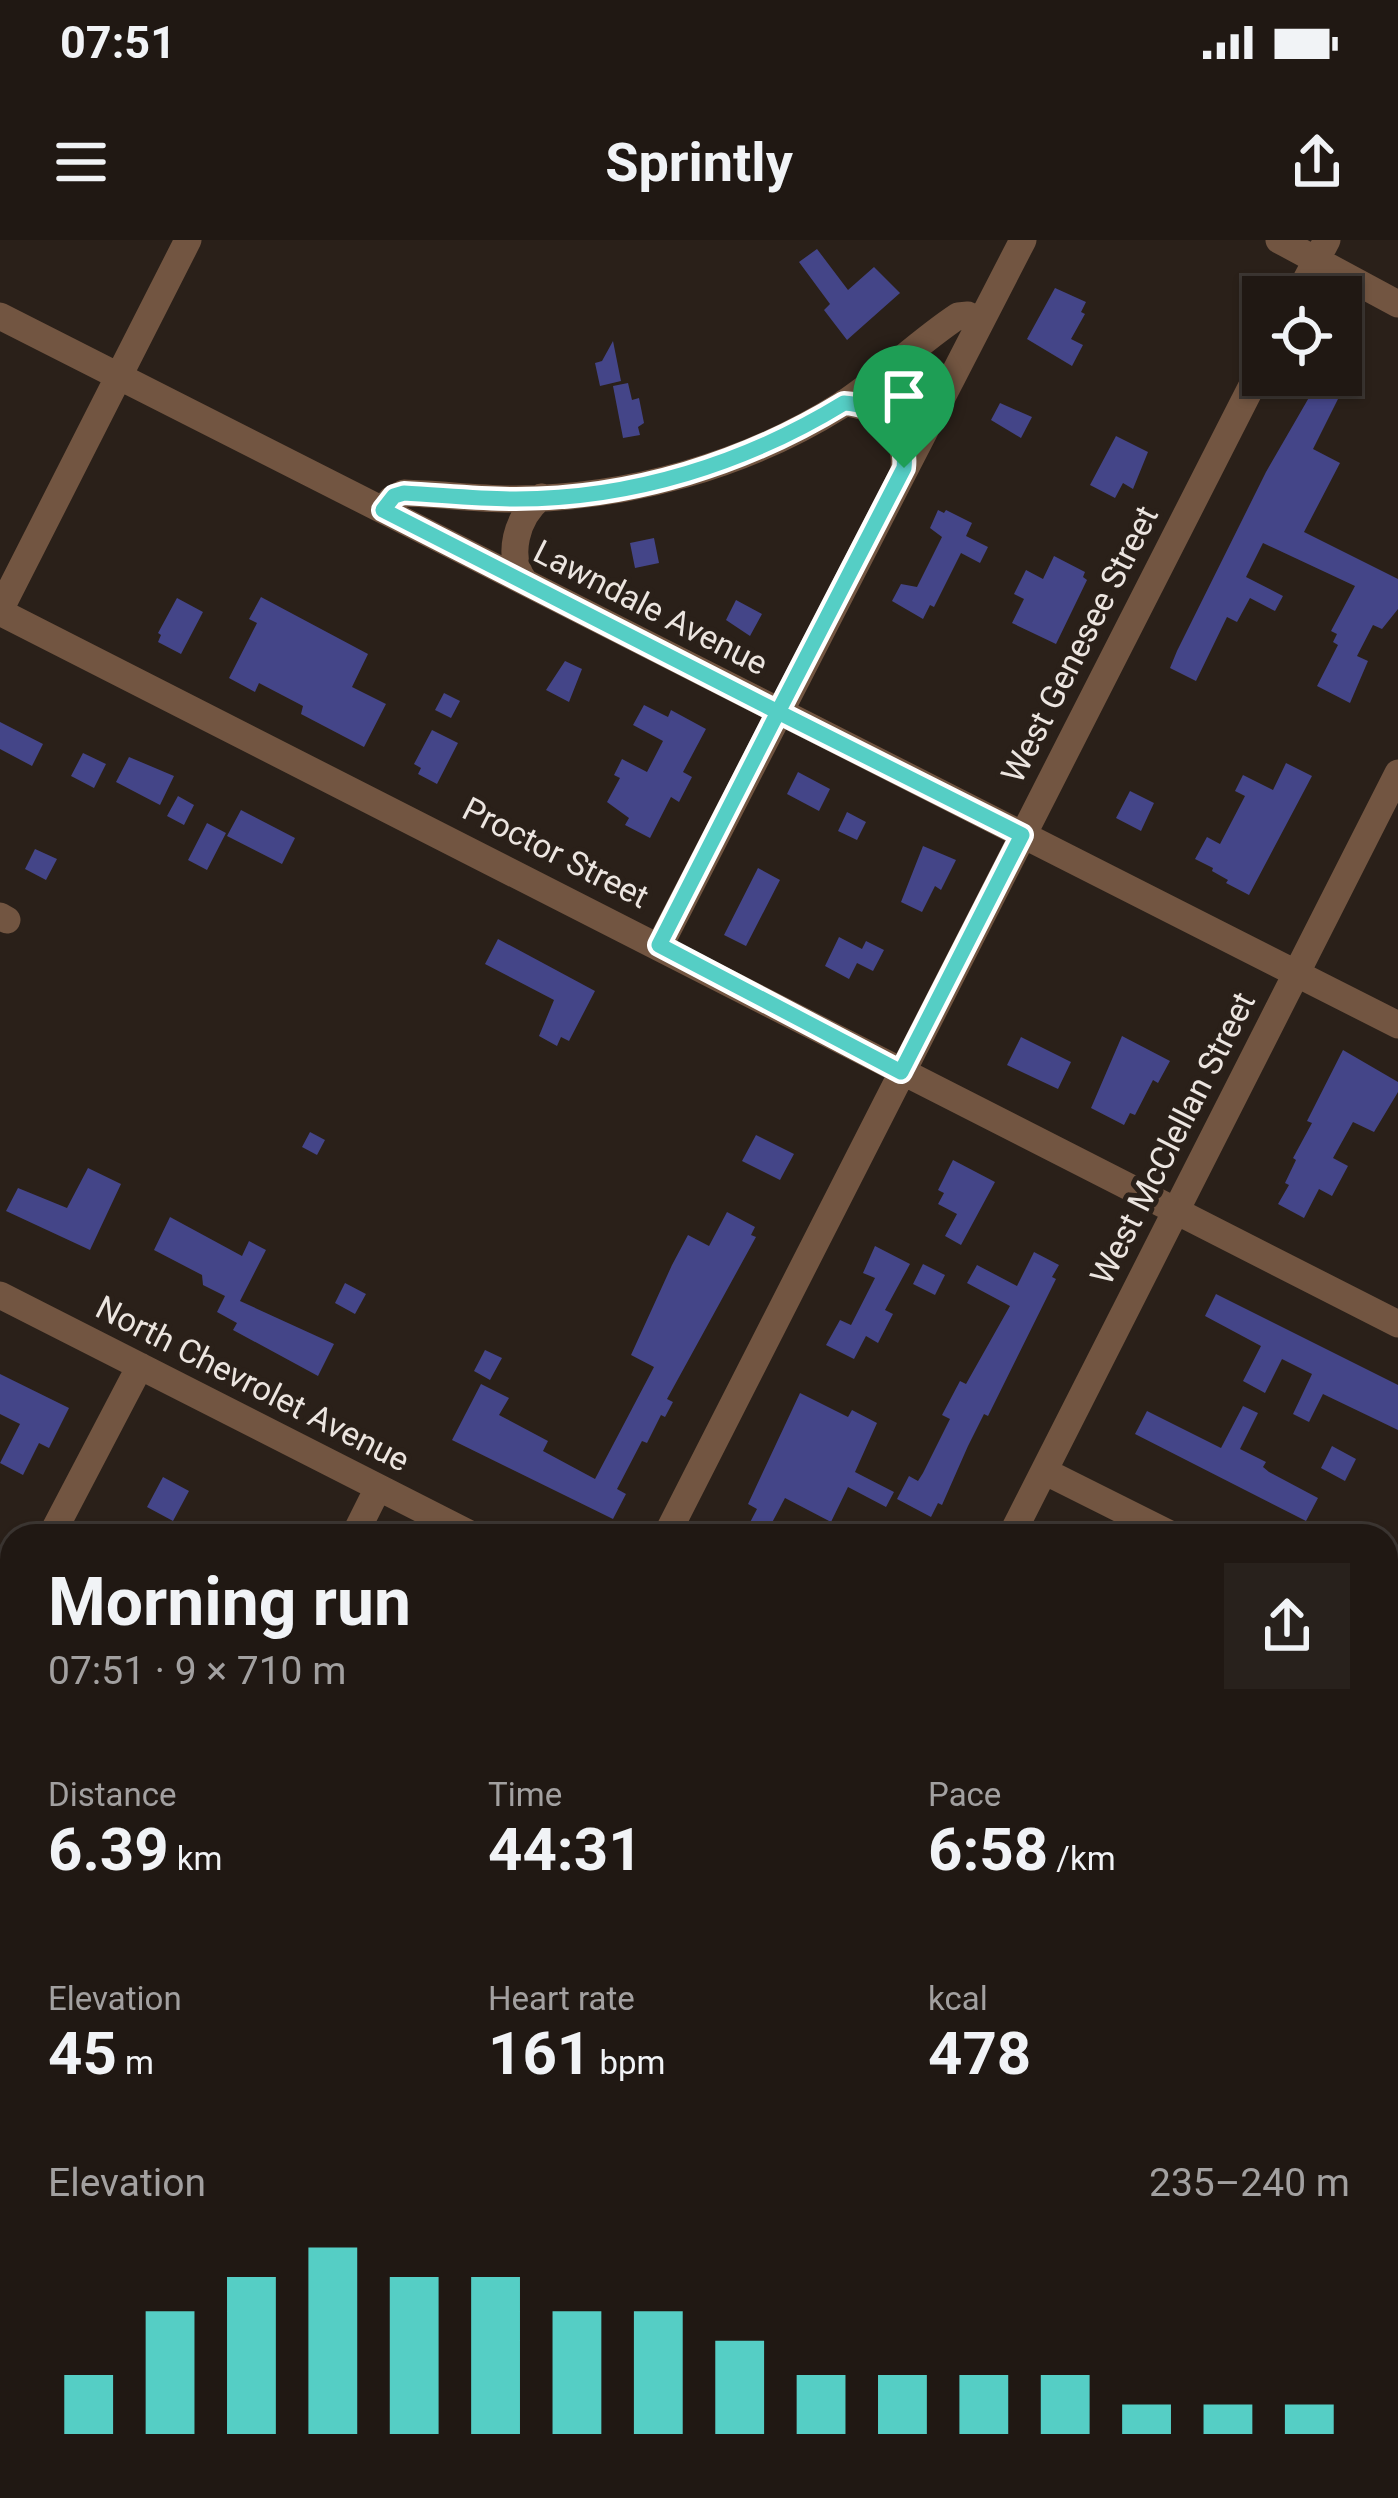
<!DOCTYPE html>
<meta charset="utf-8">
<style>
:root{--surface:#201813;--page:#28211c;--text:#f1f3f6;--muted:#a2a0a0;--line:#3d3733;--accent:#55cec5}
body{margin:0;font-family:Roboto,sans-serif;background:var(--page);color:var(--text);height:100vh;display:flex;flex-direction:column;font-size:45px;white-space:nowrap}
*{box-sizing:border-box;margin:0}
p{font-size:39px;color:var(--muted)}
.icon{flex:none;width:66px;height:66px;fill:none;stroke:currentColor;stroke-width:2;stroke-linecap:round;stroke-linejoin:round}
.map{position:relative;flex:1;overflow:hidden}
.details{position:absolute;left:0px;top:1284px;width:1398px;height:975px;display:flex;flex-direction:column;background:var(--surface);border-radius:36px 36px 0 0;box-shadow:0 3px 9px #0004,0 0 0 3px var(--line)}
.details>*{flex:none}
.fabs{position:absolute;left:1242px;top:36px;display:grid;gap:24px}
.fabs a{display:grid;place-items:center;width:120px;height:120px;border-radius:0px;background:var(--surface);box-shadow:0 3px 9px #0004,0 0 0 3px var(--line);font-size:60px}
.pin{position:absolute;display:grid;place-items:center;width:102px;height:102px;color:#fff;margin:-123px -51px;border-radius:50% 50% 50% 0;rotate:-45deg;box-shadow:0 0 12px #0007}
.pin .icon{rotate:45deg}
.round{display:grid;place-items:center;flex:none;width:126px;height:126px;border-radius:0px;background:var(--page)}
.summary{display:flex;align-items:center;justify-content:space-between;height:204px;padding:0 48px}
h1{font-size:66px;font-weight:700;line-height:90px}
.figures{display:grid;grid-template-columns:repeat(3,1fr);gap:18px;height:204px;padding:12px 48px}
.figures div{display:grid;align-content:center}
.figures b{font-size:60px;font-weight:700}
.figures small{font-size:33px;font-weight:400}
.figures p{font-size:33px}
.chart{height:336px;padding:24px 48px}
.chart p{display:flex;justify-content:space-between}
.chart svg{width:100%;height:216px;margin-top:12px;stroke:var(--accent);stroke-width:6}
.status{display:flex;justify-content:space-between;align-items:center;height:84px;padding:0 60px;background:var(--surface);direction:ltr}
.status svg{height:33px;fill:currentColor}
header{display:flex;justify-content:space-between;align-items:center;height:156px;padding:0 48px;background:var(--surface);font-size:54px;font-weight:700}
.map>svg:first-child{display:block}
</style>
<div class="status"><b>07:51</b><svg viewBox="0 0 49 12"><path d="M0 12V9h3v3zM5 12V6h3v6zM10 12V3h3v9zM15 12V0h3v12zM26 1h20v11H26zM47 4h2v5h-2z"/></svg></div>
<header><svg class="icon" aria-label="menu" viewBox="0 0 24 24"><path d="M4 6h16M4 12h16M4 18h16"/></svg>Sprintly<svg class="icon" aria-label="share" viewBox="0 0 24 24"><path d="M12 15V3M7 8l5-5 5 5M5 13v7h14v-7"/></svg></header>
<div class="map">
<svg width="1398" height="2258" viewBox="0 0 1398 2258">
<rect width="100%" height="100%" fill="#2a2019"/>
<path fill="#3b4e25" d="M0,2089L12,2095V2247H66L87,2258H0Z"/>
<path fill="#444588" d="M817,9L848,50L874,27L900,53L847,100L824,70L830,64L799,22Z
M1055,48L1086,62L1081,72L1085,74L1071,99L1083,105L1072,126L1027,99Z
M613,101L621,141L600,146L595,123L602,121Z
M1322,135H1350L1313,209L1340,223L1304,292L1398,339V369L1382,389L1373,385L1357,416L1368,421L1350,463L1317,446L1338,405L1333,402L1337,394L1331,391L1355,346L1263,303L1246,337L1283,356L1275,371L1250,358L1237,382L1227,377L1196,441L1170,428L1177,411L1266,232Z
M628,143L632,160L639,158L644,183L638,187L640,195L623,198L613,146Z
M1000,163L1032,177L1021,198L991,180Z
M1116,196L1148,212L1133,249L1123,243L1115,258L1090,245Z
M938,270L944,273L946,270L972,283L966,296L988,307L980,323L961,313L934,367L930,365L923,379L892,361L901,344L917,347L942,297L930,288Z
M654,298L659,323L635,328L630,303Z
M1054,316L1085,332L1083,337L1087,340L1056,404L1012,383L1024,359L1014,354L1026,330L1043,339Z
M261,357L368,414L352,447L386,464L364,507L301,474L303,466L259,443L255,452L229,438L257,383L249,379Z
M177,358L203,372L181,414L158,402L161,395L158,393Z
M736,360L762,374L750,396L726,380Z
M565,421L582,429L569,462L546,450Z
M444,453L460,461L451,478L435,470Z
M644,465L668,477L671,470L706,489L683,532L692,537L679,562L671,557L650,598L625,585L629,578L607,562L620,538L614,535L622,519L647,532L663,501L633,485Z
M0,482L43,504L32,526L0,509Z
M432,490L458,503L437,544L418,534L421,528L414,524Z
M83,513L106,524L94,548L71,536Z
M129,517L174,536L160,565L116,542Z
M1286,523L1312,536L1249,655L1226,643L1228,640L1212,631L1213,628L1195,619L1207,597L1220,604L1245,556L1235,551L1243,535L1273,550Z
M798,532L830,549L819,571L787,554Z
M1130,551L1154,563L1141,591L1116,578Z
M178,556L194,565L184,585L167,576Z
M241,570L295,598L282,624L227,596Z
M847,572L866,582L857,600L838,591Z
M207,583L226,593L207,630L188,620Z
M923,606L956,620L941,650L935,646L922,672L901,662Z
M35,609L57,619L46,640L25,629Z
M758,628L780,640L746,706L724,695Z
M839,697L862,709L866,701L884,710L873,731L857,723L849,739L825,726Z
M498,699L595,751L569,801L561,797L557,806L539,796L554,760L485,724Z
M1122,796L1170,821L1158,843L1153,840L1135,875L1130,873L1124,885L1091,868Z
M1021,797L1071,822L1058,849L1007,825Z
M1343,810L1398,842V852L1374,892L1353,882L1333,918L1348,926L1332,956L1319,949L1304,978L1278,964L1289,945L1285,943L1296,920L1293,918L1312,883L1307,881Z
M310,892L325,900L317,915L302,907Z
M756,895L794,914L780,940L742,921Z
M953,920L995,942L961,1005L945,996L957,974L938,964L944,953L938,950Z
M88,928L121,944L90,1010L6,971L18,948L67,968Z
M727,972L755,987L751,995L756,997L667,1159L673,1162L665,1177L661,1175L647,1203L642,1201L617,1249L626,1254L613,1279L452,1200L481,1144L509,1158L499,1175L548,1201L543,1211L595,1239L654,1127L631,1115L672,1025L688,995L709,1006Z
M170,977L242,1016L249,1001L266,1010L240,1061L334,1104L318,1136L233,1090L237,1083L217,1072L225,1056L203,1045L202,1035L154,1010Z
M875,1006L910,1024L885,1070L893,1074L878,1103L866,1096L854,1119L826,1105L840,1080L851,1085L875,1038L863,1033Z
M1034,1012L1059,1025L1052,1037L1056,1039L988,1176L984,1174L968,1206L942,1265L938,1263L931,1277L897,1259L909,1236L918,1241L923,1233L950,1179L942,1175L960,1141L966,1144L1010,1066L967,1043L977,1025L1017,1046Z
M923,1024L945,1035L935,1055L913,1044Z
M345,1043L366,1054L355,1074L335,1063Z
M1216,1054L1398,1145V1190L1323,1154L1309,1182L1293,1174L1312,1134L1282,1119L1265,1153L1243,1141L1261,1106L1205,1076Z
M485,1110L502,1118L490,1140L474,1131Z
M0,1134L69,1168L49,1208L39,1203L23,1235L0,1223L20,1184L0,1174Z
M800,1153L848,1177L852,1170L877,1183L855,1232L894,1252L886,1267L848,1247L831,1282L785,1258L765,1296H743L757,1269L748,1264Z
M1243,1166L1258,1173L1240,1209L1266,1222L1263,1227L1269,1232L1318,1258L1306,1281L1135,1194L1147,1171L1221,1208Z
M1332,1206L1356,1219L1345,1241L1321,1228Z
M163,1237L189,1251L173,1281L147,1267Z"/>
<g fill="none" stroke-linecap="round" stroke-linejoin="round">
<path stroke="#725541" stroke-width="27" d="M1279,0L1398,64
M1297,57L1327,0
M0,76L1398,785
M844,163C879,165 908,192 904,228
M383,270L391,260L404,253C441,254 478,259 515,259C628,258 744,226 840,166C882,139 917,103 958,76L968,75L980,81
M525,342C505,317 517,276 541,257
M0,370L188,0
M0,372L1398,1084
M0,676L7,680
M660,705L1023,0
M0,1055L474,1296
M1044,1231L1174,1296
M51,1296L140,1126
M354,1296L378,1248
M666,1296L1263,124
M1011,1296L1398,533
M0,1395L12,1372
M1386,1404L1398,1410
M1386,1874L1398,1850
M1386,2096L1398,2102
M525,2258L530,2247
M870,2258L876,2247
M1192,2258L1197,2247"/>
<path stroke="#9f7150" stroke-width="30" d="M0,1922L12,1928
M645,2247L667,2258"/>
</g>
<g fill="none" stroke-linecap="round" stroke-linejoin="round">
<defs>
<path id="route" d="M904,228C908,192 879,165 844,163C746,223 632,259 516,259C479,259 442,255 404,253L394,256L383,270L778,472L659,705L901,832L1022,595L778,472L904,228"/>
</defs>
<use href="#route" stroke="#fff" stroke-width="24"/>
<use href="#route" stroke="#55cec5" stroke-width="15"/>
</g>
<g text-anchor="middle" stroke-width="10" stroke-linejoin="round" paint-order="stroke">
<g font-size="33" fill="#ece5e0" stroke="#2a2019">
<text transform="translate(651 367) rotate(27)" y="12">Lawndale Avenue</text>
<text transform="translate(1079 404) rotate(-63)" y="12">West Genesee Street</text>
<text transform="translate(556 612) rotate(27)" y="12">Proctor Street</text>
<text transform="translate(1172 898) rotate(-63)" y="12">West McClellan Street</text>
<text transform="translate(253 1143) rotate(27)" y="12">North Chevrolet Avenue</text>
</g>
</g>
</svg>
<div class="fabs">
<a><svg class="icon" aria-label="locate" viewBox="0 0 24 24"><circle cx="12" cy="12" r="6"/><path d="M12 2v4M12 18v4M2 12h4M18 12h4"/></svg></a>
</div>
<div class="pin" style="left:904px;top:228px;background:#1e9e55"><svg class="icon" aria-label="arrive" viewBox="0 0 24 24"><path d="M6 21V4h12l-3 4 3 4H6"/></svg></div>
<section class="details">
<div class="summary"><div><h1>Morning run</h1><p>07:51 · 9 × 710 m</p></div><a class="round"><svg class="icon" aria-label="share" viewBox="0 0 24 24"><path d="M12 15V3M7 8l5-5 5 5M5 13v7h14v-7"/></svg></a></div>
<div class="figures">
<div><p>Distance</p><b>6.39<small> km</small></b></div>
<div><p>Time</p><b>44:31</b></div>
<div><p>Pace</p><b>6:58<small> /km</small></b></div>
</div>
<div class="figures">
<div><p>Elevation</p><b>45<small> m</small></b></div>
<div><p>Heart rate</p><b>161<small> bpm</small></b></div>
<div><p>kcal</p><b>478</b></div>
</div>
<div class="chart"><p><span>Elevation</span>235–240 m</p>
<svg viewBox="0 0 160 44" preserveAspectRatio="none"><path d="M5 44V32M15 44V19M25 44V12M35 44V6M45 44V12M55 44V12M65 44V19M75 44V19M85 44V25M95 44V32M105 44V32M115 44V32M125 44V32M135 44V38M145 44V38M155 44V38"/></svg>
</div>
</section>
</div>
